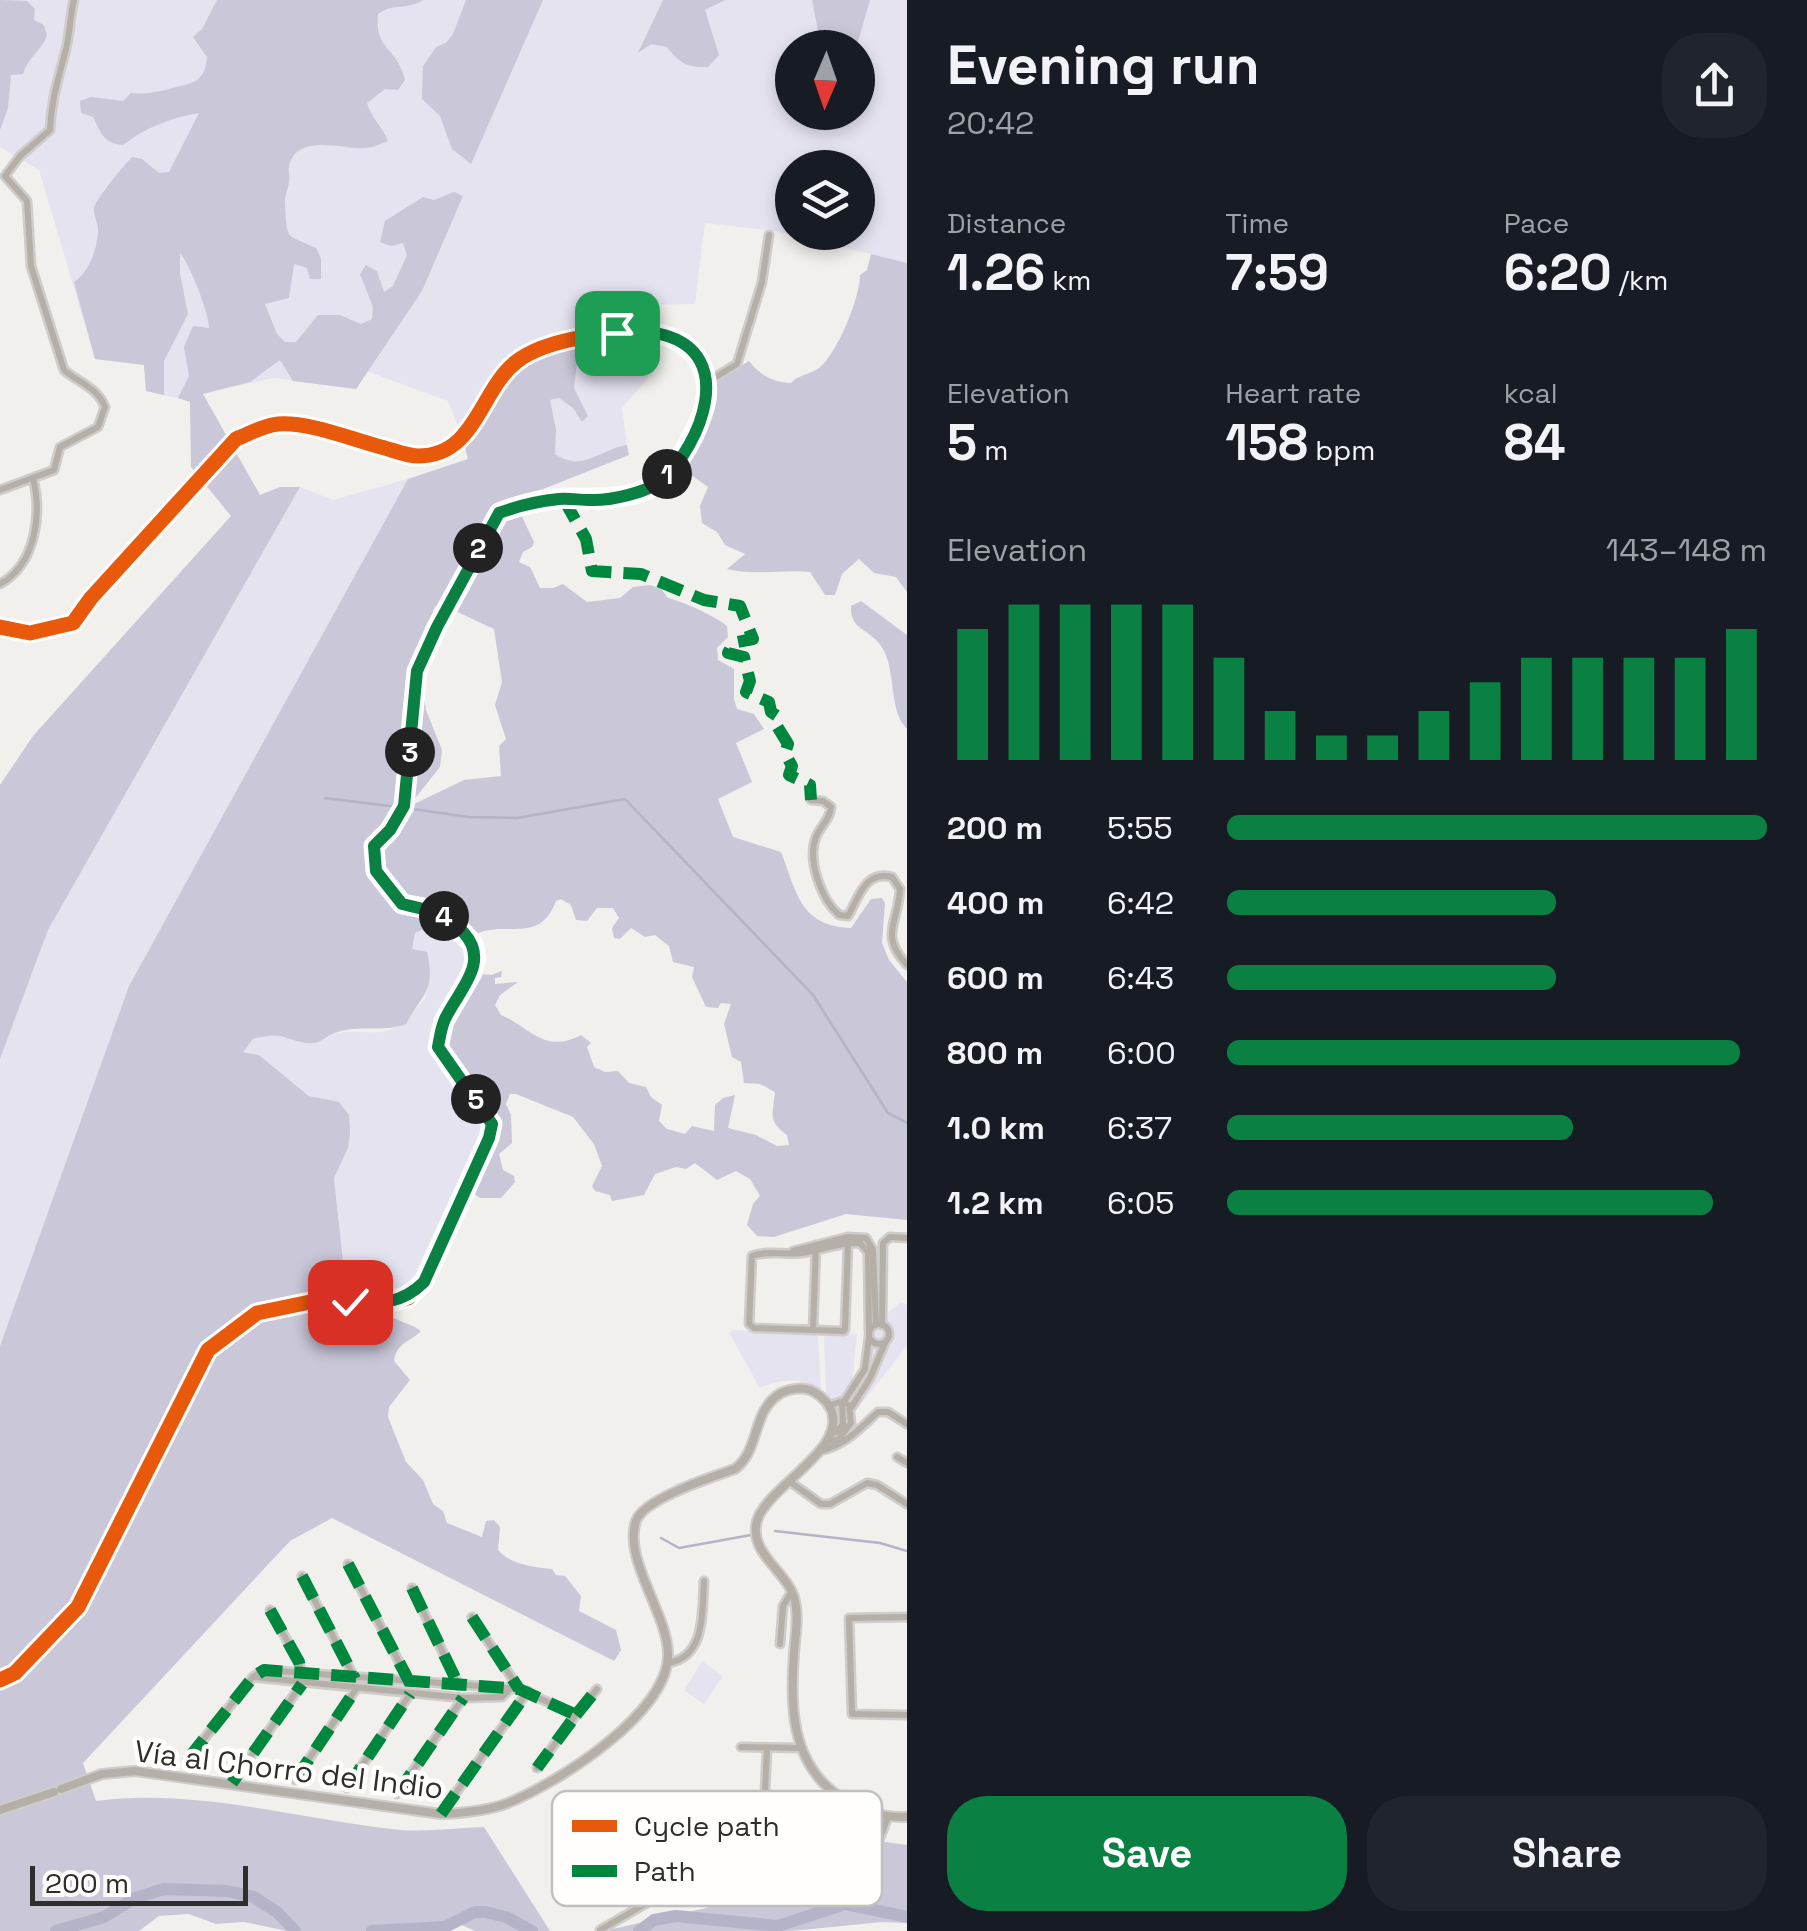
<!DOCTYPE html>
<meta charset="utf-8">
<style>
:root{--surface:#171b24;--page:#20242c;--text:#f1f3f6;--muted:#9ea1a6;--accent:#0b8043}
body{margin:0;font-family:"Space Grotesk",sans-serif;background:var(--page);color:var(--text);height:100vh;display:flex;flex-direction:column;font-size:38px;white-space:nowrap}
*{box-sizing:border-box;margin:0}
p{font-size:32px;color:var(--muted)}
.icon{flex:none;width:55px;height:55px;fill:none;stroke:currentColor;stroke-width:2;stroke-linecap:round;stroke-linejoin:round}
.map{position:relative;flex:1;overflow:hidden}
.details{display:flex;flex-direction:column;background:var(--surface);width:900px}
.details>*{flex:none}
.needle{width:65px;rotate:182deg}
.controls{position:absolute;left:775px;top:30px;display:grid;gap:20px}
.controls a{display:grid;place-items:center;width:100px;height:100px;border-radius:50%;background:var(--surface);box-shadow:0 5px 15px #0003;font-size:50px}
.scale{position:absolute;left:30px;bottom:25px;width:218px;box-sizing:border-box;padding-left:10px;border:5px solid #2f2e2c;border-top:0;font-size:28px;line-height:35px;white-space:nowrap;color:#2f2e2c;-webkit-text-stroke:8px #fffefd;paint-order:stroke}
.pin{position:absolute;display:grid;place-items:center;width:85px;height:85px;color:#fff;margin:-42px;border-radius:20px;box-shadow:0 5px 15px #0006}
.km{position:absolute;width:50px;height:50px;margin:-25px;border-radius:50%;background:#222;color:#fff;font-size:28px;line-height:50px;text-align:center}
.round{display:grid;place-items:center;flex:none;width:105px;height:105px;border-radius:40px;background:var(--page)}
.head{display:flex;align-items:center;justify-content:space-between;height:170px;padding:0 40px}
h1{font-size:55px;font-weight:800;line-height:75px}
.figures{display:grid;grid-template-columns:repeat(3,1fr);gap:15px;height:170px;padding:10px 40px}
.figures div{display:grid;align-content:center}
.figures b{font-size:50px;font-weight:800}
.figures small{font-size:28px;font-weight:400}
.figures p{font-size:28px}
.chart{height:280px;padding:20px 40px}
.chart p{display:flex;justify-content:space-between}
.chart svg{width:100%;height:180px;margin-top:10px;stroke:var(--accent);stroke-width:6}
.cta{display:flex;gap:20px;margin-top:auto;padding:20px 40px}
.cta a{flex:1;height:115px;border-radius:40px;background:var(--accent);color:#fff;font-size:40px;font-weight:800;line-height:115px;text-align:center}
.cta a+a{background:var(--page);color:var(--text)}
ul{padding:0 40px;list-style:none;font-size:32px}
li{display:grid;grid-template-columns:160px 120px 1fr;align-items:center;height:75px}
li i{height:25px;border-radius:12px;background:var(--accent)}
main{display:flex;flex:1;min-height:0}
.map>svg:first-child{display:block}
</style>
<main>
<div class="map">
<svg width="907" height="1931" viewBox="0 0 907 1931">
<rect width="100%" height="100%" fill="#f2f0ed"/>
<path fill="#e5e3f0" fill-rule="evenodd" d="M0,0H907V263L775,231L705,223L695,304L643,305L617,333L462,436L448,401L366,371L356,389L274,378L202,393L190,401L146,391L144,365L95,359L39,170L0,147ZM792,48H858V112H792ZM792,168H858V232H792Z
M625,342L654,371L622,408L627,445C601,450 582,472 555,455L550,400L559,398L567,402L583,421L588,416L574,388L577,365L602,360Z
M408,479L129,986L0,1346V1059L48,930L300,487L333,500Z
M429,927L460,928L473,944L472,973L492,1124L424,1281L408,1298L382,1304L384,1288L343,1261L334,1178L348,1148L349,1115L310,1096L259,1055L242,1051C266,1022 278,1038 306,1043C321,1045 329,1034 343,1032C357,1030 378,1035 390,1030C403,1024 416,1008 426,998L412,949L415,933Z
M901,1302L907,1305V1346L838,1433L837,1424L857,1394L864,1334Z
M734,1330L818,1333L821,1389C800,1378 782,1378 760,1388L729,1333Z
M824,1333L857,1334L851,1390L834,1414L826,1400Z
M702,1661L723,1676L704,1704L684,1690Z"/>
<path fill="#c9c7d8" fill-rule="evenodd" d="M0,0L27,1L35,9L34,20L44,25L47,36C41,51 27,58 23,74L11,75L8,108L0,130Z
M217,0H423C408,10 392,3 378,14C374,51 397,46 405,80L398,90L385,89L367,103C371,118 383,127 388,141C381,144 374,147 366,148C344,150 297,132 289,166C288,171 290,177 289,182C288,190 284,196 285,204C287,243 286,233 316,248L321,258V279H310L307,268L294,264L289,298L265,304L277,334L285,342H296L318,315H340L361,324L372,319L373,307L360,274L366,265L377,271L384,292L393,286L407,255L403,243L391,246L380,242L385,221L423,197L434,200L454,192L463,196L422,291L356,389L293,381L280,360L250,382L203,394L260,495L280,487H300L48,930L0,1059V785L33,736L231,516L191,467L190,402L178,398L189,376L184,347L193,326L209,328C210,316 189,262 180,253V274L188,314L164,361V395L146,391L144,365L95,359L74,282C89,272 97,250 98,232C99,224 93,216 94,208C95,200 124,165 132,157L142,159L159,173L169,172L199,113C171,118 146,127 123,145C103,143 101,133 93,117L81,113L80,101L91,97L123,101L131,93C145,94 152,93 165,90C188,83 205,86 207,57L193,37L202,29Z
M466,0H543L471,164L452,149L440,116L422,99L423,66L436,47L446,43L453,34Z
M663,0H725L705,10L719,55L708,67C688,68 679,63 667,47L651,44L638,53Z
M812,0H870L858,42L852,47H841L835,40L819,36Z
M871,254L907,263V592L896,577L874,573L859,559L842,574L835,595H825L810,572C784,569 754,576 727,569L745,554L725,545L717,532L702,523L700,506L708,487L684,470L680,460L706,408L708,387L749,361C760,375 773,383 791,383C799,374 810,375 819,368C837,354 860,298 860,275L867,270Z
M623,325L625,342C605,358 601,357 577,365L574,388L588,416L582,422L573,408L559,398L550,400L556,430L555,454C582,473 601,449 627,445L629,455L518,499L517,506L534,542L532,547L523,552L519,562L530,567L540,588H553L563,584L587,602L620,598L633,587L650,585L661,589L668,598C684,602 715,616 727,626L728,637L717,648L718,660L734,669V699L737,709L754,714L764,729L736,743L752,782L718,799L733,837L781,852C797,893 800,926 851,928L871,899L882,898L885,903L882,943L889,960L907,982V1220L846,1214L774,1237L757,1236L747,1225L753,1204L760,1196L750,1179L736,1171L717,1180L695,1163L686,1169L676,1167L655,1174L644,1195L612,1201L610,1195L595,1191L592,1186L602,1166L594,1144L573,1117L516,1094H510L506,1104L511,1115L512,1143L499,1154L503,1170L514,1176L515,1182L501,1198H480L470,1191L492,1124L441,1055L444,1021L472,973L491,975L502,971L501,977L495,978V984L518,982L500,995L495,1005L501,1015C529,1026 544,1055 581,1035L591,1043L587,1047L594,1067L605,1072L618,1071L629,1083L646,1087L651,1097L662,1105L659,1121L667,1129L685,1134L692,1126L714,1131L715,1105L723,1098L735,1095L728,1128L756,1135L777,1146L789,1145L787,1135C767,1121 773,1114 775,1092L760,1084L744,1083L741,1062L732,1057L724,1024L731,1004L721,1003L718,1008L706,1007L692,977L694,967L673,962L669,946L655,935L645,937L631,928L620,939L614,938L612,928L619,918L613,908H597L587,921L576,920L571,905L561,899L556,901C540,944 508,921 478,933L469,925L429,927L415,933L412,949L427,952C436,991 422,994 406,1024C383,1033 358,1024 335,1033C324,1037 320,1045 306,1043C281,1039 284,1031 253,1039L243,1052L259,1055L309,1096L339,1102L349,1115L350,1132L348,1148L334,1178L343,1261L356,1273L384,1288C379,1325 399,1315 421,1331C409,1343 397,1342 394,1361L410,1380L389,1407L388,1417L406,1462L423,1480L433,1504L443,1511L447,1523L482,1537L486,1521L494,1520L500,1527L498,1550C511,1565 534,1567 552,1569L556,1575L565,1576L581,1596L579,1611L616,1630L621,1650L614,1661L332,1518L290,1541L83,1763L96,1801C195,1788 294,1818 392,1829C422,1833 454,1828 484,1827L550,1931H475L455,1922L421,1923L395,1931H287L244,1922L216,1924L189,1914L159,1916L139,1931H0V1346L129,986L408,479L468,459L462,436C478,410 493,377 518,360C545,341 586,339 617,333ZM435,606L445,614L451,609L494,629L502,682L495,705L506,739L499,746L501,776L464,780L408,807L440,767L442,750L426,710L418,653Z
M861,601L907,635V729C886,708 899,664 877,641C865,628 850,628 851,606Z
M843,1836L907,1845V1923L882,1922L791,1931H604L706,1908L821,1874Z"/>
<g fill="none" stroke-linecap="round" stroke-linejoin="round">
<path stroke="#b5b3c8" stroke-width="2.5" d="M325,798L398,807
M406,808L468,817L517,818L625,799L813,995L888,1113L907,1123
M775,1531L880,1543L907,1551
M661,1538L679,1548L751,1535"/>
<path stroke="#b5b3c8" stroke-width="12" d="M56,1931L104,1917L135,1898L164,1889L227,1891L254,1897L278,1913L295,1931
M372,1931L445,1927L475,1912H485L506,1917L532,1931
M639,1931L654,1920L676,1916L778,1926L845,1904L907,1917"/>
<defs>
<path id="minor" d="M706,383L737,364L762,282L769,235
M0,490L54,470L60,447L98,427L105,407C97,387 79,383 64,370L31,266L27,201L5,176L20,156L50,130C51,100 59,77 66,49C70,33 70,16 74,0
M0,584C36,564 42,514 33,478
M811,800L823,801L831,807C830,820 821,825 816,837C807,860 821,899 839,915L848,916C859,897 865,870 892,877L900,889C898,925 879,934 907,965
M848,1237V1243L845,1329L844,1331L754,1328L749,1324L752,1256C768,1250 786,1255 802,1253C822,1250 840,1242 860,1243L868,1252L869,1331
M793,1251L848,1237L866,1238L873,1250L876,1325
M869 1334a10 10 0 1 1 20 0a10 10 0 1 1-20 0Z
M882,1325L883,1243L890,1237L907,1238
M813,1330L816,1245
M843,1403L865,1369L869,1337
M851,1408L870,1378L885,1343
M830,1433L837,1432L843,1424L842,1403
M826,1442L839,1439L851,1423L849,1405L840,1402L828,1406
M820,1451C846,1445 859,1429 878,1412H888L907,1424
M897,1457L907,1463
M789,1481L821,1504H830L867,1483L877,1485L907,1504
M348,1564L410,1683
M302,1576L355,1679
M412,1588L459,1686
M270,1610L299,1662L302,1675
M472,1617L519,1689
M907,1617L849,1618L852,1714L907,1715
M780,1644L783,1606L792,1591
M668,1663C706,1657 702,1612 704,1581
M253,1677L463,1698L502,1697L509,1690
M576,1715L597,1689
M741,1747L801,1748
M188,1759L253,1677L264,1670L519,1689L576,1715L537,1768
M295,1780L356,1689
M232,1783L301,1685
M347,1788L410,1694
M765,1791L767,1749
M397,1794L463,1698
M719,1808L758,1874
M441,1814L528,1691
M770,1824L786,1863
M676,1830L708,1886
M869,1866L888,1817
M600,1930L659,1896L748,1877L805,1853L843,1799"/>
<path id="tertiary" d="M0,627L30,633L73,623L91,598L236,439C249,434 264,425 278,424C311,422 350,439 381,447C393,450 407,456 418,456C476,456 480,390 516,362C546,338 619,329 655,334C675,336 694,349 702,367C712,391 705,411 694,432C685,449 676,470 660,482C635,501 594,498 565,498C543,499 519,505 499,513L437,627L417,671L404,806L390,830L374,846L376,871L402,904L436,910L473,944L476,957L472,973L444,1021L438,1047L492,1124L489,1138L424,1281L408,1298L382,1304L315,1301L257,1313L208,1350L78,1607L15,1673L0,1680
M61,1789L102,1774L135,1771L441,1814C464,1813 487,1811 508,1803C558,1783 670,1712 668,1653C667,1613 623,1559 636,1521C643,1499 712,1477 735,1469C761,1449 751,1411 781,1393C789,1389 801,1387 810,1390C816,1392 824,1399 828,1404C856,1446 767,1485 757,1521C748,1554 789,1572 795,1601C799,1618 795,1637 794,1654C790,1705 791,1761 836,1794C857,1809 881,1818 907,1817
M0,1810L54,1792"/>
</defs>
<use href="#minor" stroke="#cecdcb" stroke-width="11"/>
<use href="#tertiary" stroke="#cecdcb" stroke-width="12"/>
<use href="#minor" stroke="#b5afa7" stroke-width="6"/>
<use href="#tertiary" stroke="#b5afa7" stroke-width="8"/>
<path stroke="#00873e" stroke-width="12" stroke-dasharray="25 12" stroke-linecap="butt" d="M563,498L586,539L592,571L641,574L704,600L740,606L753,639L733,643L728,653L744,657L750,681L746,692L769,702L771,712L777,716V726L788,744L785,753L792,766L789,775L810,785L811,800
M348,1564L410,1683
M302,1576L355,1679
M412,1588L459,1686
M270,1610L299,1662L302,1675
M472,1617L519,1689
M576,1715L597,1689
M188,1759L253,1677L264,1670L519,1689L576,1715L537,1768
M295,1780L356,1689
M232,1783L302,1684
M347,1788L410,1694
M397,1794L463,1698
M441,1814L528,1691"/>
<defs>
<path id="cycleway" d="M0,627L30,633L73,623L91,598L236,439C249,434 264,425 278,424C311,422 350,439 381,447C393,450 407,456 418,456C476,456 480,390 516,362C546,338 619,329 655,334C675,336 694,349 702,367C712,391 705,411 694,432C685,449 676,470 660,482C635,501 594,498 565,498C543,499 519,505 499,513L437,627L417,671L404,806L390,830L374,846L376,871L402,904L436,910L473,944L476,957L472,973L444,1021L438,1047L492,1124L489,1138L424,1281L408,1298L382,1304L315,1301L257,1313L208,1350L78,1607L15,1673L0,1680"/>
</defs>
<use href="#cycleway" stroke="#fffefd" stroke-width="21"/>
<use href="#cycleway" stroke="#e8590c" stroke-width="15"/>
</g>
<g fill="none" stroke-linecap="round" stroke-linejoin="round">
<defs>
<path id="route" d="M350,1302C380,1304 402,1304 424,1282L489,1138L492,1124L438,1047C440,1037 441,1026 446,1017C460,989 490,962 464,933C446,912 428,910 402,904L376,871L374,846L390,830L404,806L417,671L437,627L499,513C518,506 538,501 559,499C569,498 579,500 589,500C609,501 648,493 663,479C701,444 737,355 664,335C649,331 632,333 617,333"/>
</defs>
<use href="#route" stroke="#fff" stroke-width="20"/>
<use href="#route" stroke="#0b8043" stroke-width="12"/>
</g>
<g text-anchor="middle" stroke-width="9" stroke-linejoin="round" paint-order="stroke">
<g font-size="30" fill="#2f2e2c" stroke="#fffefd">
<text transform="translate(289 1770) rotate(7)" y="10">Vía al Chorro del Indio</text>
</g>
</g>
<rect x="552" y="1791" width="330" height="115" rx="15" fill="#fffefd" stroke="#c1c0be" stroke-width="2.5"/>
<rect x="572" y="1820" width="45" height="12" fill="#e8590c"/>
<rect x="572" y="1865" width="45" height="12" fill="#00873e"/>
<g font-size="28" fill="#2f2e2c">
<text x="634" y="1836">Cycle path</text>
<text x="634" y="1881">Path</text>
</g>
</svg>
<div class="controls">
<a><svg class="needle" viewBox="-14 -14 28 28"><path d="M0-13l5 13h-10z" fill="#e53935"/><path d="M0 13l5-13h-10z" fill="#9ea1a6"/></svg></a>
<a><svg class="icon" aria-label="layers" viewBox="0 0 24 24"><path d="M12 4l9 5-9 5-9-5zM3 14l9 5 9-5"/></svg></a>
</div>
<div class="scale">200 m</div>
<div class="pin" style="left:617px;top:333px;background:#1e9e55"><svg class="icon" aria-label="arrive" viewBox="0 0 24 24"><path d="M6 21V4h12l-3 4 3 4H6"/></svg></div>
<div class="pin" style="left:350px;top:1302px;background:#d93025"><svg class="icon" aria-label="check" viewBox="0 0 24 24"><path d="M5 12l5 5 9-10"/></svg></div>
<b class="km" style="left:667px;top:474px">1</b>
<b class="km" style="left:478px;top:548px">2</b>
<b class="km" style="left:410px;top:752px">3</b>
<b class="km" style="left:444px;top:916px">4</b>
<b class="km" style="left:476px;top:1099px">5</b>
</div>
<section class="details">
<div class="head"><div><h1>Evening run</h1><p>20:42</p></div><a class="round"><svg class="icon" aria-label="share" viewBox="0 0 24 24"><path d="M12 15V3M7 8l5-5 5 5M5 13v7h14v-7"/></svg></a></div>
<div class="figures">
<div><p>Distance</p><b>1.26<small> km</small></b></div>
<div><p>Time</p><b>7:59</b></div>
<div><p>Pace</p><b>6:20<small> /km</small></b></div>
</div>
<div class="figures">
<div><p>Elevation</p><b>5<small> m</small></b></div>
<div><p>Heart rate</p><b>158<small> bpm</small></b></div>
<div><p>kcal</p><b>84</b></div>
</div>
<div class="chart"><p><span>Elevation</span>143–148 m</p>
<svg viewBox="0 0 160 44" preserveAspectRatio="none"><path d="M5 44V12M15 44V6M25 44V6M35 44V6M45 44V6M55 44V19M65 44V32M75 44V38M85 44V38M95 44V32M105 44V25M115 44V19M125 44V19M135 44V19M145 44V19M155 44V12"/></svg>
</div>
<ul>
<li><b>200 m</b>5:55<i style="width:100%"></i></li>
<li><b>400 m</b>6:42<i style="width:61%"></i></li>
<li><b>600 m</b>6:43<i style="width:61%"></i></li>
<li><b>800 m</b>6:00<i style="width:95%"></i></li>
<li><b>1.0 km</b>6:37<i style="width:64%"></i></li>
<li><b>1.2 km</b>6:05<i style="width:90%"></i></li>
</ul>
<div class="cta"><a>Save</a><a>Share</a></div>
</section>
</main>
